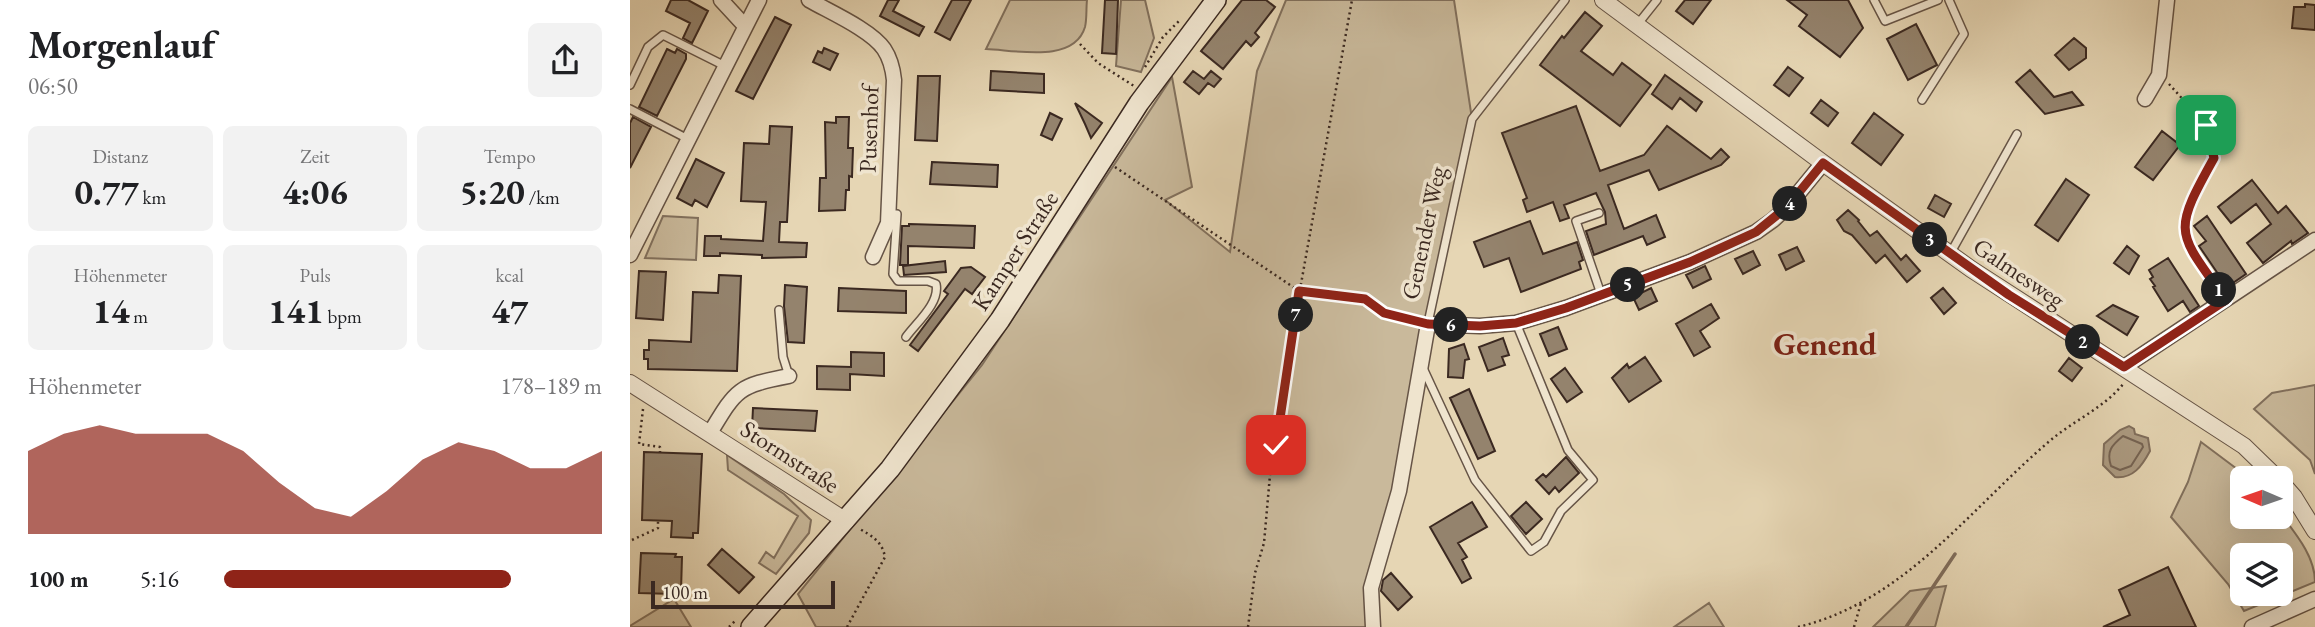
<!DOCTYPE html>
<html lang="de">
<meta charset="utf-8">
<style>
:root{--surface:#fff;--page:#f2f2f2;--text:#202124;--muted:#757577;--accent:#8f2418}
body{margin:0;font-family:"EB Garamond",serif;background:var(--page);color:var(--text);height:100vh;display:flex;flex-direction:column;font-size:26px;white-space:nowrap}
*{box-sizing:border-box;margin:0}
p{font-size:23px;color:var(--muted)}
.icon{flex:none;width:38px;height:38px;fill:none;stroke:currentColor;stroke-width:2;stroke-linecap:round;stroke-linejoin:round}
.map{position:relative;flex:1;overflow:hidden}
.side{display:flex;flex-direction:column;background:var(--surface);width:630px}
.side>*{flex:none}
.needle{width:46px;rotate:272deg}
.buttons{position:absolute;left:1600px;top:466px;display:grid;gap:14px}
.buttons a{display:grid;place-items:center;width:63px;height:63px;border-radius:10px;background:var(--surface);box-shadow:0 7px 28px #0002;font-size:35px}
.scale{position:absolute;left:21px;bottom:18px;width:184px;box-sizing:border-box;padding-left:7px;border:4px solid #3b2921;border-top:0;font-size:19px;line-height:24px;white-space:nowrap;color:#3b2921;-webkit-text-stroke:5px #efe4ce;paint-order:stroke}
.pin{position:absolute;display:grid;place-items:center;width:60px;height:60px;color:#fff;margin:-30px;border-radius:14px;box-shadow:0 4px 10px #0006}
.km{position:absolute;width:35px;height:35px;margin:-18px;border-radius:50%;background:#222;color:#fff;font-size:19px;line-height:35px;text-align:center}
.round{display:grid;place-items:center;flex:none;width:74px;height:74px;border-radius:10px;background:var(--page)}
.overview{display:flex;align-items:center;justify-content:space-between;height:119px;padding:0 28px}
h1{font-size:38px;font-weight:700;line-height:52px}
.stats{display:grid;grid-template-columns:repeat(3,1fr);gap:10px;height:119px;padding:7px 28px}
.stats div{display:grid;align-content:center;border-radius:10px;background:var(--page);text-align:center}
.stats b{font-size:35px;font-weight:700}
.stats small{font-size:19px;font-weight:400}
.stats p{font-size:19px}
.chart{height:196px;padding:14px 28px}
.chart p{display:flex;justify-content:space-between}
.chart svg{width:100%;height:126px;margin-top:7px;fill:var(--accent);opacity:.7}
ul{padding:0 28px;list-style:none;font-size:23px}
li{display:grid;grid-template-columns:112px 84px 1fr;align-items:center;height:52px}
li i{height:18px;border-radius:9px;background:var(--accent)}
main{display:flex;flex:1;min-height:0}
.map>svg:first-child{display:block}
</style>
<main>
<section class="side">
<div class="overview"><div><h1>Morgenlauf</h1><p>06:50</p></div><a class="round"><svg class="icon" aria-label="share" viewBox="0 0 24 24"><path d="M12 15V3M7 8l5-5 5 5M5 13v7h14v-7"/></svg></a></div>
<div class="stats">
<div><p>Distanz</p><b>0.77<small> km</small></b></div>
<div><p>Zeit</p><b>4:06</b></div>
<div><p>Tempo</p><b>5:20<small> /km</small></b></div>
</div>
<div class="stats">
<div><p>Höhenmeter</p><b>14<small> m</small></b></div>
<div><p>Puls</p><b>141<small> bpm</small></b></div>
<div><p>kcal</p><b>47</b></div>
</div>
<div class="chart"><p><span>Höhenmeter</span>178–189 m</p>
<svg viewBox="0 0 160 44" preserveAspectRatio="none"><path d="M0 44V15L10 9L20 6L30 9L40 9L50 9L60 15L70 26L80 35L90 38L100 29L110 18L120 12L130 15L140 21L150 21L160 15V44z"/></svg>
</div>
<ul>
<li><b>100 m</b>5:16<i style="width:76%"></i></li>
</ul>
</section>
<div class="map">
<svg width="1685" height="627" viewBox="0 0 1685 627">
<rect width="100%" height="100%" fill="#e6d6b4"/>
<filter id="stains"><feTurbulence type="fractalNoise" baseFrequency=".00286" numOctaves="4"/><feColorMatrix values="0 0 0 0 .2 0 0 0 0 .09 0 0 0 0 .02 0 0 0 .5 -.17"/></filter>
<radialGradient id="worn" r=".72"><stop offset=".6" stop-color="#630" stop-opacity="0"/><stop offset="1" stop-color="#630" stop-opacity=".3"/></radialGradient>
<path fill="#c9b99b" stroke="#82715e" stroke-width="2" fill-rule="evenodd" d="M380,0H457C456,9 457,19 455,27C444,64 385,50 356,49Z
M491,0H515L524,38L511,72L486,66Z
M656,0H824L842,119L741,588L743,627H186L168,594L352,365L542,77L562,187L535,200L600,252L627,71Z
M33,216L68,218L66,260L15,258Z
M1685,385V474L1680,460L1624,409L1642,393Z
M1571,442L1619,478H1612V516H1650V513C1665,533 1685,556 1685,582L1614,611L1598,584L1541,517L1558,482ZM1612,555H1650V593H1612Z
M97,455L154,494L181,520L179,533L146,574L129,563L136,552L144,558L168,516L98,470Z
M1316,586L1305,627H1243L1280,591Z
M44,599L61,627H0V626Z
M1079,603L1094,627H1044Z"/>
<path fill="#ac9b82" stroke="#7f6d5b" stroke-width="2" d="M1499,426L1504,429L1505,434L1518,438L1520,451C1512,466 1503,479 1485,477L1473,465L1474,444L1490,430Z"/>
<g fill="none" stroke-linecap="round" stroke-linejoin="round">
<path stroke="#746252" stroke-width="2" d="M1493,436L1512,444L1513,447L1501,466L1490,470L1481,466C1476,451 1482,445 1493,436Z"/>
<path stroke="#7f6d5b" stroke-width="3.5" d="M1276,627L1325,554"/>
</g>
<path fill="#94836d" stroke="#3b2921" stroke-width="2" d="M41,0H58L78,11L62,43L53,38L60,23L36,11Z
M258,0H269L263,11L294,27L289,36L250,16Z
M322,0H341L320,40L305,32Z
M475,0H488L486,54L472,53Z
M612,0H636L645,7L625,33L629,37L621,46L616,41L593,69L571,51Z
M1055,0H1081L1063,24L1046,11Z
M1157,0H1218L1233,28L1210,57L1169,26L1177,15Z
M1675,4L1685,5V30L1662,28L1664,7H1675Z
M955,12L972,26L951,51L983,75L992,63L1021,85L990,126L910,65L932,36L934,38Z
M145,17L161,25L123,99L106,91Z
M1286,24L1307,65L1278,80L1257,39Z
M1444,38L1456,48V58L1439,70L1425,55Z
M194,48L208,54L200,70L183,62L188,51L192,53Z
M37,49L45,53L47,49L56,54V59L27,116L9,107Z
M1158,67L1173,78L1159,96L1144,85Z
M1400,70L1424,97L1442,92L1453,105L1415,114L1386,82Z
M361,71L414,74V93L360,90Z
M563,71L574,79L581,71L591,79L584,87L578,83L569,94L554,82Z
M1035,75L1072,102L1066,111L1050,98L1042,109L1022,94Z
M288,76H310L307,141L285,140Z
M1191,100L1208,113L1198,126L1181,113Z
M445,103L472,123L461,138L455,124Z
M946,106L970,171L1014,155L1037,126L1081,159L1091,149L1099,157L1091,165L1029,190L1019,170L978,185L994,229L1026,215L1035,237L1017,245L1013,236L964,255L956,231L976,224L975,212L966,193L934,205L939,218L930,221L923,202L897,212L893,200L897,198L872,133Z
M420,113L432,119L422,140L411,135Z
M1244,113L1273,135L1251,165L1222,143Z
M3,117L21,127L0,168V123Z
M206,117H219L218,148H223L222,177L219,176V190H216L215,210L189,211L190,178H196L195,122L206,123Z
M140,126L162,127L157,222H150L149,242L177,243L176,257L132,258V255L90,253V256H74L75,236H91V239L133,241L136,202L111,201L114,143L139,144Z
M1532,131L1550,145L1523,180L1505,167Z
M66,159L94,173L77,207L65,200L62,206L47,198Z
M302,162L368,165L367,187L300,184Z
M1436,179L1459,195L1428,241L1405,225Z
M1622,180L1648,213L1656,206L1678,233L1662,244L1661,241L1633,263L1617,243L1641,224L1626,204L1601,223L1588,207Z
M1305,195L1321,204L1314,217L1298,208Z
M1218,210L1229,220L1228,221L1240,236L1247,231L1271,260L1276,255L1290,271L1277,282L1255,255L1246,263L1222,235L1214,231L1207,220Z
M1577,216L1616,274L1597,287L1569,246L1576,241L1564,226Z
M900,221L913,254L947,242L953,260L949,262L951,269L891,292L879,258L854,267L844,242Z
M279,224L345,226L344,248L278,246V265H270L272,226H279Z
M1497,246L1509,256L1499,274L1484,263Z
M1167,247L1174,261L1156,270L1149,255Z
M1123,251L1130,265L1113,274L1105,259Z
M1538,258L1569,306L1560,312L1553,301L1538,311L1523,287L1525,286L1520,279L1523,277L1519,270Z
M315,261L316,272L274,275L273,266Z
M1075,266L1081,279L1063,288L1056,275Z
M341,267L355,277L342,294L335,289L288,351L280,345L318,294L314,291L331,268Z
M9,271L36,272L33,320L6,318Z
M89,275L111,276L107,371L18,369V359H14V350H19V340L61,342L63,292L88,293Z
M155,285L177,287L174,343L158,342L154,306Z
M209,288L276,291V313L208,311Z
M1021,288L1027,301L1009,310L1003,297Z
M1313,288L1326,303L1314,314L1301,298Z
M1081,304L1089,318L1070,331L1080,347L1064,356L1046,324Z
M1483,305L1508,317L1497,335L1467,316Z
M928,327L937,349L919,356L910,334Z
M873,338L879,355L872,357L875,365L858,371L849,347Z
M834,344L839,359L835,360L833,378L818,377L819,349Z
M221,352L254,353V376L220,374V390L187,389V366L221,367Z
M1015,357L1031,381L999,402L982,378L997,364L999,368Z
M1439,358L1452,368L1442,381L1429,371Z
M935,368L952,392L937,402L921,379Z
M839,389L865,451L848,459L820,398Z
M123,408L187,411L185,431L122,428Z
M14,452L72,454L68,533H63V538L41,537L42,521L12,520Z
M936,457L949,473L929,492L925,487L919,494L906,480L913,474L916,477Z
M842,502L857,527L828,543L837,557L832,560L841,578L832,583L800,527Z
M896,502L912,519L896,534L881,516Z
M92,549L124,577L109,593L78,565Z
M11,553L46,554L45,557H52L51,591H44V594L9,593Z
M1538,567L1566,627H1473L1500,615L1489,590Z
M761,573L782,597L768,610L751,591L753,580Z"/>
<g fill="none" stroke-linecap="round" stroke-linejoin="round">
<defs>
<path id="service" d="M1244,0L1255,21L1308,0
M1007,25L1027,0
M0,85L18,47L33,35L95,66
M1292,100L1334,34L1319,0
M0,109L58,139
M1584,158C1542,235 1547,230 1596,299
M969,213L946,221L971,294
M259,214H267L263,274L268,281H298L306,284C310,303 287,322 276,337
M1320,254L1387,134
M149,310L153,357L159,376
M798,323L842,119L935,0
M793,368L845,480L901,551L914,542L931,511L963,480L938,450L886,323"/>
<path id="minor" d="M91,0L115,26
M179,0C200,12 241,30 254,49C260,58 263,70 264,80L258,223L243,257
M1515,99L1529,75L1537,0
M0,255L129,0
M1494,367L1685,240
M80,433C107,388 108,386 159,376
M743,627L741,588L769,491L798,324L850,326L886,323L936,308L1060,262L1126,232L1143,220L1157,207L1193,163
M1622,627L1685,599"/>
<path id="tertiary" d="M973,0L1193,163L1341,269L1614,446L1647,478
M0,383L216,521
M1650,481L1664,497L1685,531"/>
<path id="secondary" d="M121,627L260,469L370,320L509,103L586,0"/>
</defs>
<use href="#service" stroke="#665446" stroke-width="10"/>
<use href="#minor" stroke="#665446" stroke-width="17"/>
<use href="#tertiary" stroke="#665446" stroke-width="18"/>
<use href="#secondary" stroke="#3b2921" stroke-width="22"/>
<path stroke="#3b2921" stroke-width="2.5" stroke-dasharray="2 3.5" stroke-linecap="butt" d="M450,44L468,63L504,86
M515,67L533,37L550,20
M1539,84L1576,125L1582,150
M485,167L669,291L735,299L754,313L785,321
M13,409L9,444L30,447V453
M2,540L28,528V520
M99,627L106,620
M217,627L255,557C252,541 242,536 228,528
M618,627L625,573L634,543L640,475L655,373L722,0
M1168,627C1276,601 1341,507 1422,439C1445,420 1475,407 1494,383
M1224,627L1231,603"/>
<use href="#service" stroke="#efe4ce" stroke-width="7"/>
<use href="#minor" stroke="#efe4ce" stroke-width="14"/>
<use href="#tertiary" stroke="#efe4ce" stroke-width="16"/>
<use href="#secondary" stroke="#efe4ce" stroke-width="19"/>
</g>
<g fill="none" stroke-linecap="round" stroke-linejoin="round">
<defs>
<path id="route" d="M646,445L669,291L735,299L754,313L798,324L850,326L886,323L936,308L1060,262L1126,232L1157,207L1193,163L1379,295L1494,367L1596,300C1547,231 1541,235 1584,158L1576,125"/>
</defs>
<use href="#route" stroke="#fff" stroke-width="14"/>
<use href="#route" stroke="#8f2418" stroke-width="9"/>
</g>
<g text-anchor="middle" stroke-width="7" stroke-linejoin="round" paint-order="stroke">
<g font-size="24" fill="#3b2921" stroke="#efe4ce">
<text transform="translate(239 129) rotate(-88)" y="8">Pusenhof</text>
<text transform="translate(794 233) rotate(-78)" y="8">Genender Weg</text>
<text transform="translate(385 251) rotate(-57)" y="8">Kamper Straße</text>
<text transform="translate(1389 273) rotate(34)" y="8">Galmesweg</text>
<text transform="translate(160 457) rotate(33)" y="8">Stormstraße</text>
</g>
<g font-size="32" font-weight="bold" fill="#7a1f14" stroke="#efe4ce">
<text x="1195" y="355">Genend</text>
</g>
</g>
<rect width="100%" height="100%" filter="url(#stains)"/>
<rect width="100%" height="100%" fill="url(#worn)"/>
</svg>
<div class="buttons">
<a><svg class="needle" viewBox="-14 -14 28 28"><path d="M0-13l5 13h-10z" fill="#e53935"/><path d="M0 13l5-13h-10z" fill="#757577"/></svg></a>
<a><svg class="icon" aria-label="layers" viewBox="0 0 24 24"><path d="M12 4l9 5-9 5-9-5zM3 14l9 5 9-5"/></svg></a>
</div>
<div class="scale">100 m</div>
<div class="pin" style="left:1576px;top:125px;background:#1e9e55"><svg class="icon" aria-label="arrive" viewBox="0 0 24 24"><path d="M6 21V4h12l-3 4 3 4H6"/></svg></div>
<div class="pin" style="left:646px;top:445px;background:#d93025"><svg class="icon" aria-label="check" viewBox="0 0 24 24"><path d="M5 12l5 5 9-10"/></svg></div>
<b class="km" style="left:1589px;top:290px">1</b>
<b class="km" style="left:1453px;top:342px">2</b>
<b class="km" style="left:1300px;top:240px">3</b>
<b class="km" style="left:1160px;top:204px">4</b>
<b class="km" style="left:998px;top:285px">5</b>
<b class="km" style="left:821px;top:325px">6</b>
<b class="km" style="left:666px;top:315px">7</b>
</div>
</main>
